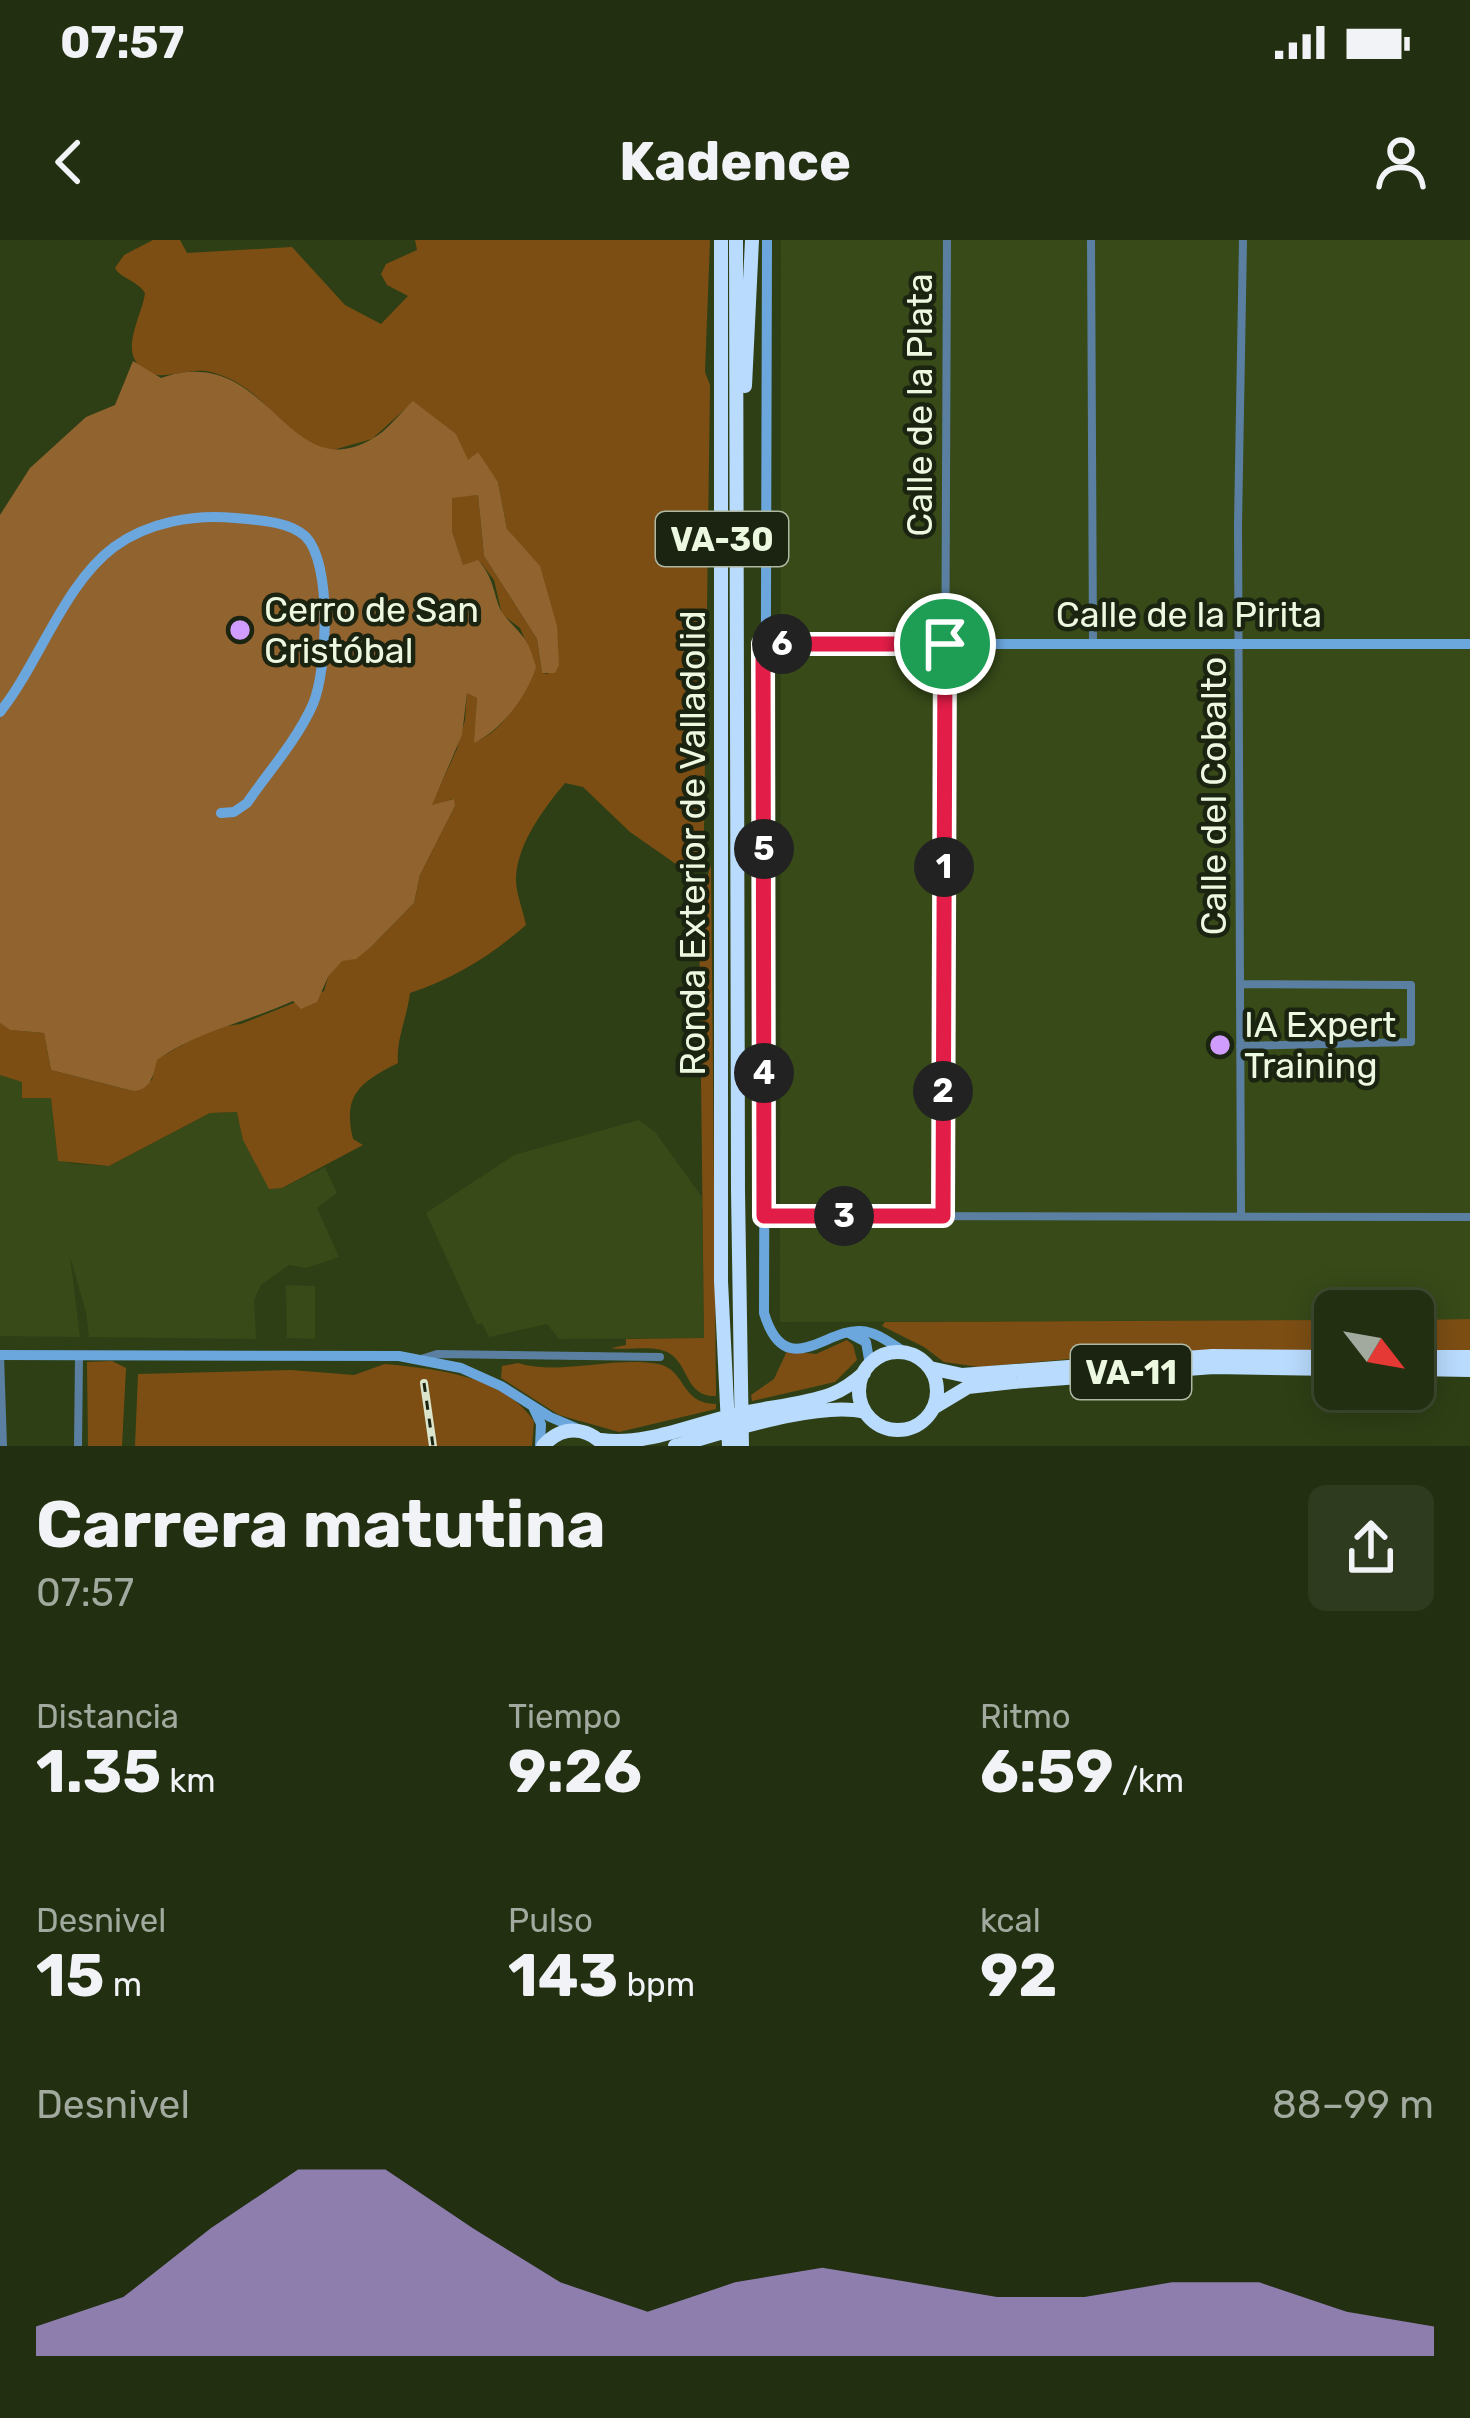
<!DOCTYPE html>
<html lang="es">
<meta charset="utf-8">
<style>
:root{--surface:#222f10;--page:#2e3b1e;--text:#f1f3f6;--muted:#a2a99f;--line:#3f4a30;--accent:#bca0f2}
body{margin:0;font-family:Rubik,sans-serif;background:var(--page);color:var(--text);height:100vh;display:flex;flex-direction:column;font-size:45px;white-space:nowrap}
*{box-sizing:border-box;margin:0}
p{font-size:39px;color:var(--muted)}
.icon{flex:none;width:66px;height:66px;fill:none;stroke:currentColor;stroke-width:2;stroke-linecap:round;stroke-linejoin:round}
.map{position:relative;height:1206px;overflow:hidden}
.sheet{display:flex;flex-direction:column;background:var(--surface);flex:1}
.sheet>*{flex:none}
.needle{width:78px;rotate:121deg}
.tools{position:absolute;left:1314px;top:1050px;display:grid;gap:24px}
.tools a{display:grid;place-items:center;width:120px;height:120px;border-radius:18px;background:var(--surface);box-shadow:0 6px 30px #0003,0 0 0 3px var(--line);font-size:60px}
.pin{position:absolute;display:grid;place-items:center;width:102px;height:102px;color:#fff;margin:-51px;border:6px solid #fff;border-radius:50%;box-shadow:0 3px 12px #0007}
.km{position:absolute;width:60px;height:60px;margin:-30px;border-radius:50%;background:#222;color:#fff;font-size:33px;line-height:60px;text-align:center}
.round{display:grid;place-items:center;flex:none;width:126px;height:126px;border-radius:18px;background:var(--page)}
.headline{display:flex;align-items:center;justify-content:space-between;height:204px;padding:0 36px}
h1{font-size:66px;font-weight:700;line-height:90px}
.figures{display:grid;grid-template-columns:repeat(3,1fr);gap:18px;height:204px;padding:12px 36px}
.figures div{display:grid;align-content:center}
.figures b{font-size:60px;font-weight:700}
.figures small{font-size:33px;font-weight:400}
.figures p{font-size:33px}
.chart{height:336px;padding:24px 36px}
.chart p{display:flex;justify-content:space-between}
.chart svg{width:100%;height:216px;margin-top:12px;fill:var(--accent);opacity:.7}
.status{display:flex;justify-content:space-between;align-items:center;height:84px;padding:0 60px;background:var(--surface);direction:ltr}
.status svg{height:33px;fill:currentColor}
header{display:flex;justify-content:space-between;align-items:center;height:156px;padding:0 36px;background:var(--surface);font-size:54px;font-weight:700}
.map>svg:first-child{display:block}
</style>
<div class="status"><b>07:57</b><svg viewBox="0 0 49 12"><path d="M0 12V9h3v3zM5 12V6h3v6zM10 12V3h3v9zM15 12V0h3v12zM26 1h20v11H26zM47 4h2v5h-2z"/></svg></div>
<header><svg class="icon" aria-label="back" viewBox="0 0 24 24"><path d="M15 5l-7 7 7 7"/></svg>Kadence<svg class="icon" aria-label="person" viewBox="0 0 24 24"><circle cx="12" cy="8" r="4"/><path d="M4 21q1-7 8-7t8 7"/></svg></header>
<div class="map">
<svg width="1470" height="1206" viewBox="0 0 1470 1206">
<rect width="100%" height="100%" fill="#2e3f15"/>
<path fill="#374a18" d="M781,0H1470V1079L1413,1080V1071H1335V1080L780,1082Z
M0,835L23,842L51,858L58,920L75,924L109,926L211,873L238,872L243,900L282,948L325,927L337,953L317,968L339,1017L306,1028L289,1025L261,1045L254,1060L256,1099L89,1097L86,1072L70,1016L80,1097L0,1096Z
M639,880L655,892L702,957L704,1098L559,1099L547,1084L489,1097L482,1083L477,1085L426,973L514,915Z
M286,1045L315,1046V1099L287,1098Z"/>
<path fill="#7c4e14" d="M153,0H180L187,13L292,7L345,65L381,84L408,56L387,45L381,34L386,24L417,10L415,0H710L705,132L710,145L704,592L700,620L686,631L630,592L583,547L565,543C545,567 518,602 516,637C515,651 523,670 526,685C489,717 455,738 410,753C407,778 396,799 398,823C361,842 342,854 353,899L363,905L282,948L269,949L243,900L237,872L210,873L109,926L58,921L51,858H22V842L0,835V783L11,790L44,793L51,830L133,851L152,840L156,820L212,788L241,784L324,751L328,737L342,720L372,706L414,663L420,635L455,566L453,559L431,566L457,509L465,480L467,452L477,458L475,502C508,489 525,451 534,420L520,388L502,374L494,340L481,323L463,326L452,291L451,257L478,255L484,316L537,399L542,433L548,434L517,301L507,289L498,242L477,213L468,221L413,162L372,199L308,217C280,182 257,144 211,132C185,125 149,151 134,118C126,100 143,71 145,53C137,40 121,39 115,28L124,15Z
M711,625L716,1156C685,1157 690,1126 669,1113C653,1104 629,1111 611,1108L626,1105V1099L704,1098L699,662Z
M1470,1079V1111L1413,1110V1080Z
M1335,1080V1110L1138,1113L979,1127L944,1122L924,1107L882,1086L885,1082Z
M847,1100L853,1105L857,1120L835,1142L752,1161L751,1155L774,1139L787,1111L816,1114Z
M112,1121L126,1128L122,1206H88L87,1122Z
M518,1123C560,1136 613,1116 658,1124C686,1129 680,1164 716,1164V1169L619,1192L559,1175L501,1138L502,1126Z
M385,1124C436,1129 502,1135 534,1181L532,1206H135L138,1134L291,1130L354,1135Z"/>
<path fill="#90632f" d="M133,121L161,138C269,100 285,249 372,199C387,191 400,173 413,161L456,194L468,220L478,212L498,242L507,289L540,326L557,386L559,425L555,433H542L537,399L484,316L478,255L452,258V291L463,325L478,320C497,341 493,361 504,375C521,396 528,396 536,427C527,456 502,490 474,503L477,458L467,453L462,495L432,565L454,559L455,566L420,635L414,663L372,706L356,719L342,721L328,737L317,762L301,769L293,761C245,783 200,790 157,820C153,836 151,850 133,851L51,830L44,793L10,790L0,783V275L30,228L86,177L115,165Z"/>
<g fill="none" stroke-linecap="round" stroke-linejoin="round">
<path stroke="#5b7fa1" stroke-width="8" d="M1091,0L1093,404
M1240,744L1411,745V802L1240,806
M764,976L1470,977
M943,976L947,0
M1241,976L1238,284L1243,0
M0,1115L3,1206
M421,1119L437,1114L660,1117
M78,1206L79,1116"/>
<path stroke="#6ba6dd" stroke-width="10" d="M767,0L764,1073C785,1143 826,1088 861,1091C878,1092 891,1104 905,1112
M763,404H1470
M0,472C38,425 64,344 114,307C148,282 194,274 235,278C258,280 288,281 305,296C333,323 327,431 313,464C297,500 269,531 247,563L234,572L221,573
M849,1093L866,1102L870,1125
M0,1115L399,1116L461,1128L501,1146L550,1177L576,1188
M534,1169L541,1184L540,1206"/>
<path stroke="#b9dbfd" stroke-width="14" d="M721,0V1041L729,1206
M736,0L738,951L742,1206
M745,146L752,0
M859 1151a39 39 0 1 1 78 0a39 39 0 1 1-78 0Z
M1413,1117H1470
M930,1128L962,1135L1212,1116L1335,1117
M1413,1129L1470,1130
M933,1168L968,1147L1013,1142L1214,1127L1335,1129
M601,1200C643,1206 689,1186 730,1176C763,1167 800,1166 832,1154C845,1149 854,1142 864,1133
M543,1206C562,1185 586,1186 605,1206
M675,1206C722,1193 820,1160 865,1172"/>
<defs>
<path id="rail" d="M424,1143L433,1206"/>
</defs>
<use href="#rail" stroke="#dae5cb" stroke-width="8"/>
<use href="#rail" stroke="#1b2311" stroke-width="3" stroke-dasharray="9" stroke-linecap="butt"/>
</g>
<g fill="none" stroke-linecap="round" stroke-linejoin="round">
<defs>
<path id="route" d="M763,404H945L943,976H764Z"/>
</defs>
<use href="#route" stroke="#fff" stroke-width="24"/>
<use href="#route" stroke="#e11d48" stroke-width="15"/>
</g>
<g fill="#d09dfe" stroke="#1b2311" stroke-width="4.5">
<circle cx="240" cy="390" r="12"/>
<circle cx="1220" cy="805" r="12"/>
</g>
<g text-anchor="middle" stroke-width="9" stroke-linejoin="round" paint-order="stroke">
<g fill="#1b2311" stroke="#aeb8a2" stroke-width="3">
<rect x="656" y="272" width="132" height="54" rx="9"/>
<rect x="1071" y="1105" width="120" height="54" rx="9"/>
</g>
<g font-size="33" font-weight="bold" fill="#edf8e0">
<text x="722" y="311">VA-30</text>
<text x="1131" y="1144">VA-11</text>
</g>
<g font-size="36" fill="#edf8e0" stroke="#1b2311">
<text transform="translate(919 165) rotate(-90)" y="13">Calle de la Plata</text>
<text x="1189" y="387">Calle de la Pirita</text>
<text transform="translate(1213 556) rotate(-90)" y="13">Calle del Cobalto</text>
<text transform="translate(692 603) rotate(-90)" y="13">Ronda Exterior de Valladolid</text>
</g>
<g font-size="36" fill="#edf8e0" stroke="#1b2311" text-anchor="start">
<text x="264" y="382">Cerro de San<tspan x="264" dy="41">Cristóbal</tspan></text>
<text x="1244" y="797">IA Expert<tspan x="1244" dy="41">Training</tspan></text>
</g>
</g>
</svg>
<div class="tools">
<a><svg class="needle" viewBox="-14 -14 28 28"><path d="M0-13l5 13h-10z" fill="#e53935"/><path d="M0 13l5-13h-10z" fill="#a2a99f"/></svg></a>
</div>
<div class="pin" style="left:945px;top:404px;background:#1e9e55"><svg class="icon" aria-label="arrive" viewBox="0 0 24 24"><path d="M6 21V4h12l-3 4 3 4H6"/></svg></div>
<b class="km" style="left:944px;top:627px">1</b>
<b class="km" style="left:943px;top:851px">2</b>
<b class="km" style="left:844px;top:976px">3</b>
<b class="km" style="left:764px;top:833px">4</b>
<b class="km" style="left:764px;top:609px">5</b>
<b class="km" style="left:782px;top:404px">6</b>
</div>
<section class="sheet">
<div class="headline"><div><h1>Carrera matutina</h1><p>07:57</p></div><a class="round"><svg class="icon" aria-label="share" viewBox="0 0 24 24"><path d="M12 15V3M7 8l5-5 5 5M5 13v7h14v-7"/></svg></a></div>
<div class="figures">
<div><p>Distancia</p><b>1.35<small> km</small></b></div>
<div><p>Tiempo</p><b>9:26</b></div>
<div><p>Ritmo</p><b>6:59<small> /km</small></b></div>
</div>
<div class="figures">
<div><p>Desnivel</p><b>15<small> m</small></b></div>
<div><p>Pulso</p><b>143<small> bpm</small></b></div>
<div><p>kcal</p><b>92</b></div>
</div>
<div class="chart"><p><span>Desnivel</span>88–99 m</p>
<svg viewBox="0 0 160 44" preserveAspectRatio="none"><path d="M0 44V38L10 32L20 18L30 6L40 6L50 18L60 29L70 35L80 29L90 26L100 29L110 32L120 32L130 29L140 29L150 35L160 38V44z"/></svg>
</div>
</section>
